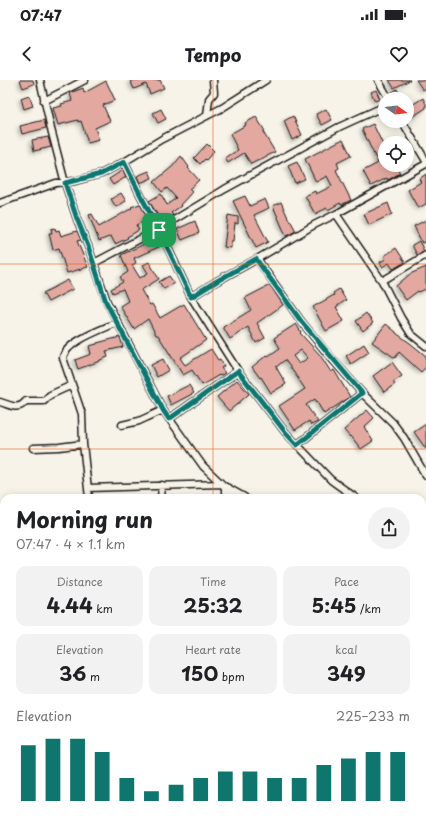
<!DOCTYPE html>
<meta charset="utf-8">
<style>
:root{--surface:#fff;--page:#f2f2f2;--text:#202124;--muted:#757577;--accent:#0f766e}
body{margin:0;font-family:"Playpen Sans",sans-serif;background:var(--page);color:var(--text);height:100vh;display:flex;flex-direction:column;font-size:15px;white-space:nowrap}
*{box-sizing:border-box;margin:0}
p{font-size:13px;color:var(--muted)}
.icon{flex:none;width:22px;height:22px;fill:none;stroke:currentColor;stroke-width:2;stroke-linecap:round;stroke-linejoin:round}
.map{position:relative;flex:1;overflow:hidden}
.side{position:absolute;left:0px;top:414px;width:426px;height:324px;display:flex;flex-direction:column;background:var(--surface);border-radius:12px 12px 0 0;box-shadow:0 2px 10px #0003}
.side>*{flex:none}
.needle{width:26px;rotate:104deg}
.fabs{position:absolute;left:378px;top:12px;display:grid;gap:8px}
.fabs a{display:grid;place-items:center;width:36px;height:36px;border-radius:50%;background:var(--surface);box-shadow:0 2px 10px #0003;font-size:20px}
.pin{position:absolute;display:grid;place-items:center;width:34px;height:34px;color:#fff;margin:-17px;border-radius:8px;box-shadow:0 2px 6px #0006}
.round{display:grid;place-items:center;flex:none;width:42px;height:42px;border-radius:21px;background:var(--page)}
.overview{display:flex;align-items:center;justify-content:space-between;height:68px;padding:0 16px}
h1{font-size:22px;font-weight:700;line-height:30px}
.figures{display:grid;grid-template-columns:repeat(3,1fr);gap:6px;height:68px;padding:4px 16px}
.figures div{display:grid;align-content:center;border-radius:10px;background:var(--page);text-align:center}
.figures b{font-size:20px;font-weight:700}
.figures small{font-size:11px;font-weight:400}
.figures p{font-size:11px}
.chart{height:112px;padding:8px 16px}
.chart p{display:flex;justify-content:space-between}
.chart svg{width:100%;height:72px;margin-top:4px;stroke:var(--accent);stroke-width:6}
.status{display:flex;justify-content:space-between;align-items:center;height:28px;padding:0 20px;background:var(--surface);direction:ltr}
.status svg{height:11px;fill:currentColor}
header{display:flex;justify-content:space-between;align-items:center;height:52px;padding:0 16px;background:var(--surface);font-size:18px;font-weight:700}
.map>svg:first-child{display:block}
</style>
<div class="status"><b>07:47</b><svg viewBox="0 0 49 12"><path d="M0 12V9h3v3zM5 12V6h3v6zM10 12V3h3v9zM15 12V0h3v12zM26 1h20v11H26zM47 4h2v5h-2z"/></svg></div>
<header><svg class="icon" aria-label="back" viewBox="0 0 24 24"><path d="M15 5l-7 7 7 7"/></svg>Tempo<svg class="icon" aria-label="heart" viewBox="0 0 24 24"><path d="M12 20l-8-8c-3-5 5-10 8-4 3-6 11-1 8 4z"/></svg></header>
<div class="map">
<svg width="426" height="738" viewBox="0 0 426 738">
<defs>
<filter id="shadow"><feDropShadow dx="-2" dy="2" stdDeviation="2" flood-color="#0004"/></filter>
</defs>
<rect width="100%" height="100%" fill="#f7f3e8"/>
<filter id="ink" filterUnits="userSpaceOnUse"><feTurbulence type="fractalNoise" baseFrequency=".025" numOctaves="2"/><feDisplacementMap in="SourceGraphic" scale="8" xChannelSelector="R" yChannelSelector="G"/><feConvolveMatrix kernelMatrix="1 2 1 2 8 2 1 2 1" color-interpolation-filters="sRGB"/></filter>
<g filter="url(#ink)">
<path fill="#e3a9a1" stroke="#1c1c1c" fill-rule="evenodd" filter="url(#shadow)" d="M20,0H33L34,4L23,8Z
M130,0H160L164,8L150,14L146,4L134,9Z
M389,0H410L394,8Z
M416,0H426V8L423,10Z
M106,1L115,20L103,25L110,41L95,48L99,60L88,63L81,41L78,42V40L58,45L53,28L62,26L61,24L72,21L70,13L83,8L84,13Z
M397,9L402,19H395L391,13Z
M376,10L380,19L375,21L371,12Z
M29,15L33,26L24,29L21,18Z
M423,18L426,24V28L412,37L407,28Z
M161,29L166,39L158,43L153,33Z
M326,29L332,40L322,45L316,34Z
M293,36L302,55L292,60L284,41Z
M256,37L265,51L263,52L275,72L251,84L244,73L228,83L225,78L238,70L230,54L246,45L245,43Z
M44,40L46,48L22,54L20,46Z
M373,44L385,69V85H396L400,93L388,100L387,98L371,106L363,91L378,83L362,49Z
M48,57L51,67L34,71L32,60Z
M343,59L351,76L337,83L339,88L336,90L351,120L341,125L340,123L328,130L327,128L315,134L305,116L315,111L316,114L332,106L327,96L316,102L305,79Z
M207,64L214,71L206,80L205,79L200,84L194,78Z
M181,76L189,87L188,88L199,100L189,109L192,112L180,125L181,126L171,133L173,135L162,142L149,121L161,114L167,125L176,118L167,108L162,112L154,102L173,86Z
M297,82L305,99L295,103L288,86Z
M123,90L126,97L113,105L109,99Z
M149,91L152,98L140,103L137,96Z
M426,94V124L418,128L408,110L421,102L419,99Z
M121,113L126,121L116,127L111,119Z
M245,116L250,126L265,119L269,128L254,135L268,162L256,168L233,121Z
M281,122L289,140H290L296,151L286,156L273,126Z
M388,123L392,134L369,145L364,134Z
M140,124L148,140L136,145L139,150L127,157L128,158L115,164L111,156L99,161L89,135L92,134L99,147L132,128L131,127Z
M228,135L238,137V144L235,143L233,161H231V168L224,167Z
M426,140V161L422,163L414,146Z
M195,141L199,153L182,160L177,149Z
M55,148L56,151L59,150L61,156L77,151L81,160L77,161L88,187L67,193L59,168L53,170L49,153H52L51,149Z
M157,158L161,166L134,178L136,183L132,185L140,198L148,193L143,185L149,182L159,199L141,210L150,225L152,224L160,238L184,224L206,260L180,278L185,285L211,269L218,280L220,279L224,286L221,288L225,293L220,296L219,295L202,305L192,290L183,295L158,255H156L148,239L134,249L120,226L128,221L123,209L113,213L111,209L123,202L120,197L128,192L121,175Z
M419,161L424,171L417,175L412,165Z
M396,168L405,182L393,189L389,183L382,187L380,182L386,179L384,176Z
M426,187V209L419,212L418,211L406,220L396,206L410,194Z
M169,196L174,203L164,209L159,202Z
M68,200L73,209L48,222L43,213Z
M270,205L283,225L257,243L265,258L256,263L248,247L230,259L223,247L251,230L245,218Z
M339,209L346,220L336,227L344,241L326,251L313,227L334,215L333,213Z
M366,233L373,243L363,251L356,241Z
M296,244L301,252L300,253L320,275L331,292L334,290L350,317L324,334L315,319L306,325L318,342L311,345L309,341L295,350L279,326L305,309L297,297L285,280L276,287L286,304L271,313L261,297L260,298L252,287L267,275L268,276L280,268L274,258ZM301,270L308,278L299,284L293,276Z
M386,244L396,252V253L410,263L426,276V287L421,292L399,272L395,278L372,262Z
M120,257L123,267L106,271L108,277L100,280V281L78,289L75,280L91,274L89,266L97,264V263Z
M364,264L369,272L351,284L346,276Z
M163,279L169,290L157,297L151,285Z
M392,282L402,296L393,302L395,304L384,312L373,296Z
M237,300L249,314L229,331L217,317Z
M189,305L194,313L171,325L167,316Z
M367,330L374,338L364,347L373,361L361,369L351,356L350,357L344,350Z
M426,344V369L414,352Z"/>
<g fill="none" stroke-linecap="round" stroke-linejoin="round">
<defs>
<path id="minor" d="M40,0L51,49L65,103L77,139L88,166L107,222L163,330L203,386L226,408
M378,0L389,19
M44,21L85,0
M207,36L209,19L214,13L213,0
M402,41L426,81
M124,82L142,118L159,149L191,217L238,291L286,353L331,400L356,418
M0,123L56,103L75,101L101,94L124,82L162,59L222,28L266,0
M336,134L382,201L401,238L411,254L426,266
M257,179L301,241L326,272L362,313L393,343L404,358L426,396
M94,183L159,149L225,109L339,47L385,26
M382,201L426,175
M191,217L217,201L257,179L314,145L336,134L426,84
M0,322C11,325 18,331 26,321H44L50,315L72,305
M169,339L238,291
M122,345L139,341L163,330
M297,365L362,313
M33,368L59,367L83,364
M88,408L221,404
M89,418L83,364L82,334L63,278C65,262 103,249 116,243
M161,418L162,405
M0,437L4,450
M422,438H426
M0,518L4,519
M422,540H426
M0,552L4,532
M0,557L4,558
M0,727L4,728
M164,734V738
M298,734V738
M362,734V738"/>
<path id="tertiary" d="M226,418V408L244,418
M422,502L426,504
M232,734V738"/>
</defs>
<use href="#minor" stroke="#1c1c1c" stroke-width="9"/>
<use href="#tertiary" stroke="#1c1c1c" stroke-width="11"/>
<use href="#minor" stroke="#f7f3e8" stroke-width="6"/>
<use href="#tertiary" stroke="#f7f3e8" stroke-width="8"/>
</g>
</g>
<g fill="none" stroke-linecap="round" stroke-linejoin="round" filter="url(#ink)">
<defs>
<path id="route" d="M124,82L142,118L159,150L191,217L217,201L256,179L301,241L362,313L297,365L286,353L238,291L169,339L163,330L106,222L88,166L77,139L65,103L101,94Z"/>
</defs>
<use href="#route" stroke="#fff" stroke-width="8"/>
<use href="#route" stroke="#0f766e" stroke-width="5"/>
</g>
<path fill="none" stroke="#e8590c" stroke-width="1" stroke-opacity="0.55" d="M213,0V418M0,184H426M0,369H426M0,554H4M422,554H426M213,734V738"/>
</svg>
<div class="fabs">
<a><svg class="needle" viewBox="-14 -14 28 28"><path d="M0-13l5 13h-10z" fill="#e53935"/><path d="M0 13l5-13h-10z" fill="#757577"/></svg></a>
<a><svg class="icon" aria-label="locate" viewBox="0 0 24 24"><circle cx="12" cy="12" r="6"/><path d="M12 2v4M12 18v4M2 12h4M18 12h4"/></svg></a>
</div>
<div class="pin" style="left:159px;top:150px;background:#1e9e55"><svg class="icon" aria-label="arrive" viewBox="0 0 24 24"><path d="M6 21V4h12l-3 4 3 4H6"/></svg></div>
<section class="side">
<div class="overview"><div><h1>Morning run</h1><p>07:47 · 4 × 1.1 km</p></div><a class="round"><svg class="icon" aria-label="share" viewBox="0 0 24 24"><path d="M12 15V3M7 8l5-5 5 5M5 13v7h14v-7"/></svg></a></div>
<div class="figures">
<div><p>Distance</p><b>4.44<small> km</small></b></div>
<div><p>Time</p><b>25:32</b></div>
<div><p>Pace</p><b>5:45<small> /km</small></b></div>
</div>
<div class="figures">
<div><p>Elevation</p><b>36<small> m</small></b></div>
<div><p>Heart rate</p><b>150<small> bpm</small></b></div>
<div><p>kcal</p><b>349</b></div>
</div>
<div class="chart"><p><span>Elevation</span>225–233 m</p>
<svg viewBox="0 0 160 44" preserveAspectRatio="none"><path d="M5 44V10M15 44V6M25 44V6M35 44V14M45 44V30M55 44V38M65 44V34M75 44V30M85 44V26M95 44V26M105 44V30M115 44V30M125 44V22M135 44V18M145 44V14M155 44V14"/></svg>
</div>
</section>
</div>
